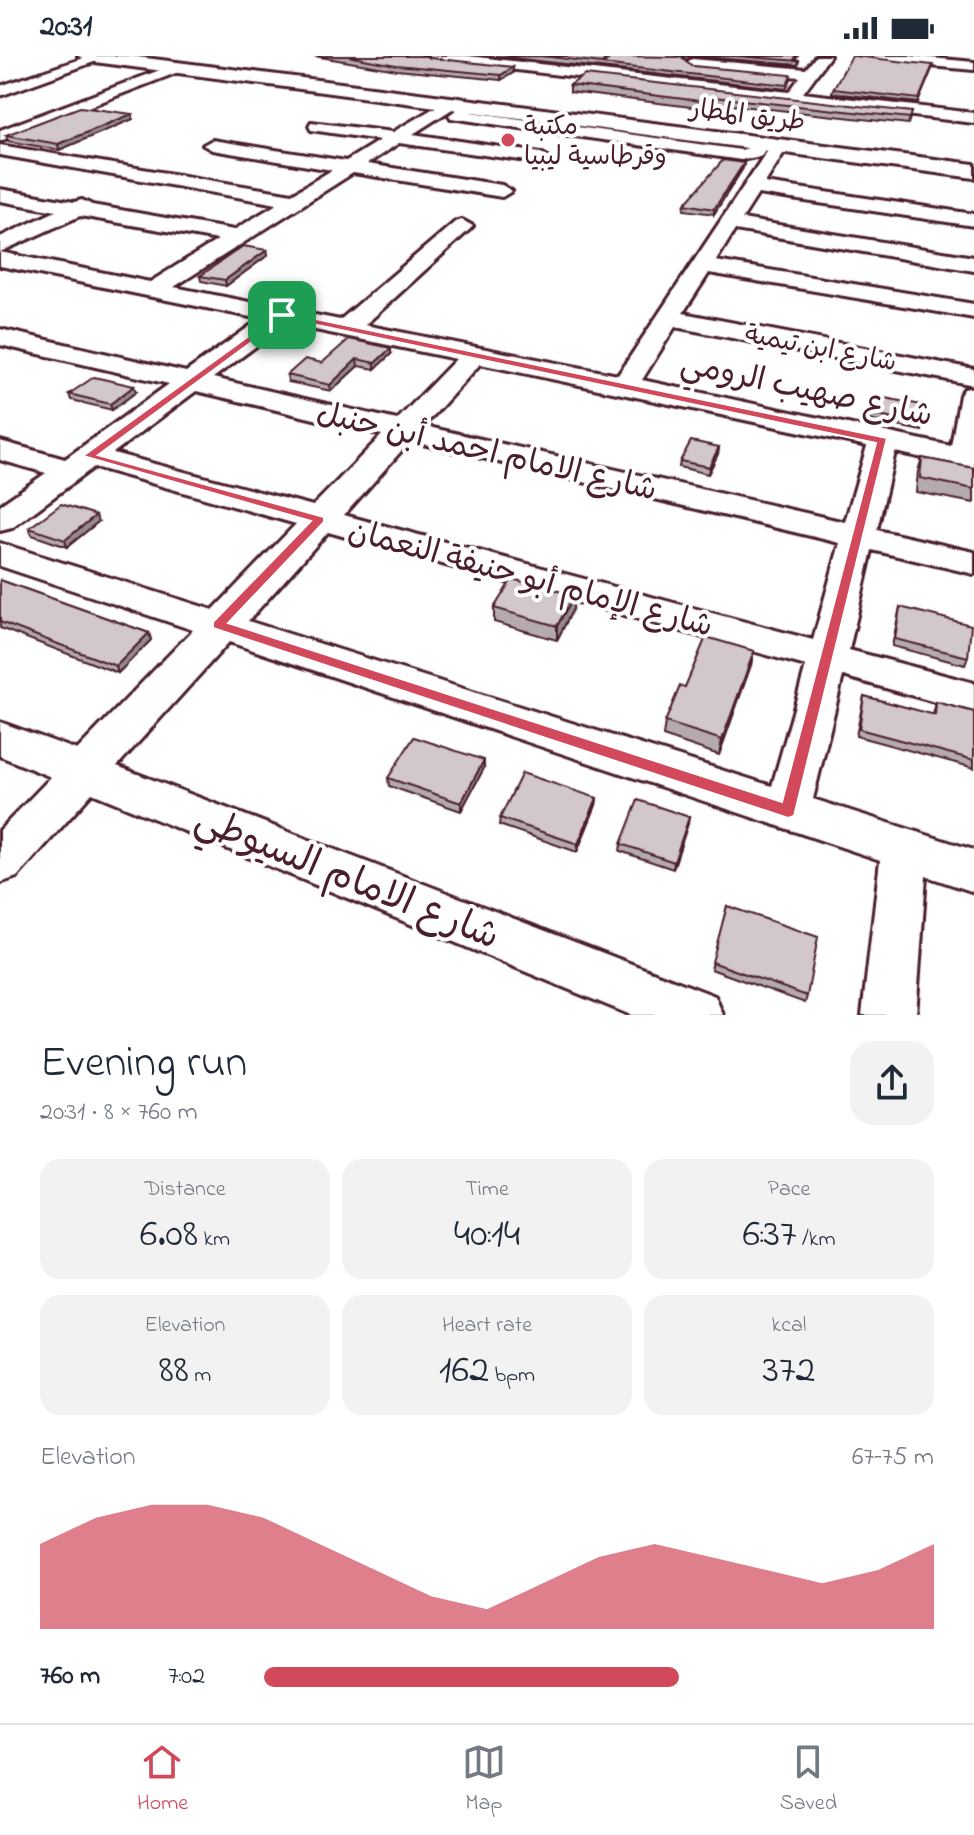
<!DOCTYPE html>
<meta charset="utf-8">
<style>
:root{--surface:#fff;--page:#f2f2f3;--text:#1f2937;--muted:#747a83;--line:#e0e1e3;--accent:#d1495b}
body{margin:0;font-family:"Indie Flower","Playpen Sans Arabic",sans-serif;background:var(--page);color:var(--text);height:100vh;display:flex;flex-direction:column;font-size:30px;white-space:nowrap}
*{box-sizing:border-box;margin:0}
p{font-size:26px;color:var(--muted)}
.icon{flex:none;width:44px;height:44px;fill:none;stroke:currentColor;stroke-width:2;stroke-linecap:round;stroke-linejoin:round}
.map{position:relative;height:959px;overflow:hidden}
.details{display:flex;flex-direction:column;background:var(--surface);flex:1}
.details>*{flex:none}
.pin{position:absolute;display:grid;place-items:center;width:68px;height:68px;color:#fff;margin:-34px;border-radius:16px;box-shadow:0 4px 12px #0006}
.round{display:grid;place-items:center;flex:none;width:84px;height:84px;border-radius:24px;background:var(--page)}
.overview{display:flex;align-items:center;justify-content:space-between;height:136px;padding:0 40px}
h1{font-size:44px;font-weight:600;line-height:60px}
.stats{display:grid;grid-template-columns:repeat(3,1fr);gap:12px;height:136px;padding:8px 40px}
.stats div{display:grid;align-content:center;border-radius:20px;background:var(--page);text-align:center}
.stats b{font-size:40px;font-weight:600}
.stats small{font-size:22px;font-weight:400}
.stats p{font-size:22px}
.chart{height:224px;padding:16px 40px}
.chart p{display:flex;justify-content:space-between}
.chart svg{width:100%;height:144px;margin-top:8px;fill:var(--accent);opacity:.7}
ul{padding:0 40px;list-style:none;font-size:26px}
li{display:grid;grid-template-columns:128px 96px 1fr;align-items:center;height:60px}
li i{height:20px;border-radius:10px;background:var(--accent)}
.status{display:flex;justify-content:space-between;align-items:center;height:56px;padding:0 40px;background:var(--surface);direction:ltr}
.status svg{height:22px;fill:currentColor}
.tabs{display:flex;justify-content:space-around;align-items:center;height:112px;border-top:2px solid var(--line);background:var(--surface);font-size:22px;color:var(--muted)}
.tabs a{display:grid;justify-items:center;gap:4px}
.tabs .selected{color:var(--accent)}
.map>svg:first-child{display:block}
</style>
<div class="status"><b>20:31</b><svg viewBox="0 0 49 12"><path d="M0 12V9h3v3zM5 12V6h3v6zM10 12V3h3v9zM15 12V0h3v12zM26 1h20v11H26zM47 4h2v5h-2z"/></svg></div>
<div class="map">
<svg width="974" height="959" viewBox="0 0 974 959">
<rect width="100%" height="100%" fill="#fff"/>
<filter id="ink" filterUnits="userSpaceOnUse"><feTurbulence type="fractalNoise" baseFrequency=".0125" numOctaves="2"/><feDisplacementMap in="SourceGraphic" scale="16" xChannelSelector="R" yChannelSelector="G"/><feConvolveMatrix kernelMatrix="1 2 1 2 8 2 1 2 1" color-interpolation-filters="sRGB"/></filter>
<g filter="url(#ink)">
<g fill="none" stroke-linecap="round" stroke-linejoin="round">
<defs>
<path id="minor" d="M90,0L105,2L0,40V30Z
M423,0H468L789,36L800,21L692,11L685,7L692,3L806,13L816,0H830L803,37L974,57V67L430,4Z
M856,0H910L974,6V14L863,4Z
M176,8L183,12L181,15L0,85V74Z
M451,42L457,44V50L413,78L541,97L550,102L541,107L399,87L367,108L502,129L512,135L502,141L353,117L174,231L340,264L455,166L462,164L473,170L469,174L365,269L618,319L773,86L779,85L788,90L765,127L974,158V170L758,138L742,163L974,201V215L735,174L716,205L974,248V262L709,217L683,257L974,313V329L675,271L642,324L951,390L960,339L964,333L974,331V413L895,396L877,474L974,496V518L872,494L849,594L974,627V657L843,620L813,743L974,794V836L926,820L916,959H862L880,804L229,586L117,710L715,940L723,959H631L92,737L17,821L0,827V774L51,721L0,700V666L77,694L193,574L0,510V487L213,554L296,468L94,411L12,472L0,475V449L46,417L0,404V385L65,403L169,328L0,289V273L186,316L260,263L0,210V196L150,226L218,184L80,160L0,196V181L56,155L0,145V133L74,146L82,144L92,149L234,174L277,148L0,99V89L292,138L332,114L212,94L203,89L212,84L346,105L380,84L311,74L309,70L311,66L393,76ZM286,268L456,303L397,364L213,322ZM480,308L867,390L845,466L424,370ZM196,335L382,379L313,450L113,397ZM410,385L840,487L813,584L344,459ZM328,476L806,610L772,730L248,565Z
M469,45L477,50L471,56L741,94L748,92L754,83L760,82L769,87L761,100L741,104L451,62L449,59Z"/>
<path id="highway" d="M78,0H130L974,108V122L87,5Z"/>
</defs>
<use href="#minor" stroke="#4a1f2b" stroke-width="6"/>
<use href="#highway" stroke="#4a1f2b" stroke-width="6"/>
<use href="#minor" fill="#fff" fill-rule="evenodd"/>
<use href="#highway" fill="#fff" fill-rule="evenodd"/>
</g>
<path fill="#b5abaf" stroke="#4a1f2b" stroke-width="2" d="M314,0H426L430,2L513,17L501,24L397,14Z
M495,0L675,1L676,0H798L795,5H799L798,9L692,0L685,4L692,10L791,23L786,33Z
M932,13L918,47L832,37L833,33Z
M570,29L912,56L908,68L703,46L699,52L570,36Z
M133,63L59,94L8,85L6,79Z
M744,107L743,112L714,158L684,154L685,148Z
M267,194L268,199L226,230L201,225L200,220Z
M391,298L375,313L358,310L331,335L288,326L287,319L322,307Z
M136,336L112,354L71,344L69,338Z
M874,340L924,369L922,375L868,364Z
M719,391L718,398L708,418L679,411L680,405Z
M922,402L974,412V447L916,436L918,415Z
M98,466L67,491L32,479L29,472Z
M0,524L149,577L151,584L118,617L0,572Z
M900,551L968,601L965,609L892,590Z
M494,552L573,553L557,584L494,566Z
M751,609L719,699L663,680L665,666L685,631Z
M864,640L933,659L936,646L974,656V712L856,680Z
M484,712L461,755L389,730L388,722Z
M597,742L596,749L577,796L499,769L500,762Z
M689,761L673,813L620,795L621,788Z
M727,850L807,940L805,947L711,913Z"/>
<path fill="#938b8e" stroke="#4a1f2b" stroke-width="2" d="M513,11V17L501,24V19Z
M132,58L133,63L59,94L58,88Z
M744,107L743,112L714,158V153Z
M267,194L268,199L226,230L225,224Z
M391,292V298L375,313V307Z
M357,303L358,310L331,335L330,329Z
M134,330L136,336L112,354L110,348Z
M719,391L718,398L708,418L709,411Z
M96,459L98,466L67,491L65,484Z
M574,539L573,553L557,584V570Z
M149,577L151,584L118,617L116,610Z
M754,595L751,609L719,699L722,684Z
M484,704V712L461,755V747Z
M597,742L596,749L577,796L578,788Z
M689,761L688,768L673,813L674,806Z"/>
<path fill="#d2c7cb" stroke="#4a1f2b" stroke-width="2" d="M347,0H426L430,2L513,11L501,19L396,9Z
M542,0H608L602,7Z
M614,0L675,1L686,0L683,2L692,10L791,19L787,29L602,8Z
M737,0H796L794,4L799,5Z
M852,0H854L933,9L919,43L833,33Z
M585,19L912,56L910,62L704,40L700,45L570,29Z
M80,51L132,58L58,88L6,79Z
M723,104L744,107L714,153L685,148Z
M243,190L267,194L225,224L200,220Z
M349,283L391,292L375,307L357,303L330,329L287,319L305,303L322,307Z
M94,321L134,330L110,348L69,338Z
M874,340L927,350L924,369L869,358Z
M691,385L719,391L709,411L680,405Z
M922,402L974,412V433L920,422Z
M61,448L96,459L65,484L29,472Z
M512,523L574,539L557,570L494,552Z
M0,524L149,577L116,610L0,566Z
M900,551L971,569L968,601L895,583Z
M706,581L754,595L722,684L665,666L680,630L685,631Z
M864,640L935,659L936,646L974,656V704L859,673Z
M414,681L484,704L461,747L388,722Z
M522,717L597,742L578,788L500,762Z
M638,744L689,761L674,806L621,788Z
M727,850L818,881L807,940L712,906Z"/>
</g>
<path fill="#d1495b" stroke="#fff" stroke-width="2" fill-rule="evenodd" d="M282,256L887,382L794,760L788,762L213,572V566L311,465L83,400ZM284,262L876,387L782,746L228,567L324,466V461L98,399Z"/>
<circle fill="#d1495b" stroke="#fff" stroke-width="3" cx="508" cy="84" r="8"/>
<g text-anchor="middle" stroke-width="8" stroke-linejoin="round" paint-order="stroke">
<g font-size="26" fill="#4a1f2b" stroke="#fff">
<text transform="translate(748 58) rotate(7)" y="9">طريق المطار</text>
<text transform="translate(821 291) rotate(11)" y="9">شارع ابن تيمية</text>
</g>
<g font-size="26" fill="#4a1f2b" stroke="#fff" text-anchor="start">
<text x="524" y="78">مكتبة<tspan x="524" dy="30">وقرطاسية ليبيا</tspan></text>
</g>
<g font-size="32" fill="#4a1f2b" stroke="#fff">
<text transform="translate(807 332) rotate(12)" y="11">شارع صهيب الرومي</text>
<text transform="translate(487 394) rotate(13)" y="11">شارع الامام احمد أبن حنبل</text>
<text transform="translate(531 521) rotate(15)" y="11">شارع الإمام أبو حنيفة النعمان</text>
</g>
<g font-size="38" fill="#4a1f2b" stroke="#fff">
<text transform="translate(348 820) rotate(22)" y="13">شارع الامام السيوطي</text>
</g>
</g>
</svg>
<div class="pin" style="left:282px;top:259px;background:#1e9e55"><svg class="icon" aria-label="arrive" viewBox="0 0 24 24"><path d="M6 21V4h12l-3 4 3 4H6"/></svg></div>
</div>
<section class="details">
<div class="overview"><div><h1>Evening run</h1><p>20:31 · 8 × 760 m</p></div><a class="round"><svg class="icon" aria-label="share" viewBox="0 0 24 24"><path d="M12 15V3M7 8l5-5 5 5M5 13v7h14v-7"/></svg></a></div>
<div class="stats">
<div><p>Distance</p><b>6.08<small> km</small></b></div>
<div><p>Time</p><b>40:14</b></div>
<div><p>Pace</p><b>6:37<small> /km</small></b></div>
</div>
<div class="stats">
<div><p>Elevation</p><b>88<small> m</small></b></div>
<div><p>Heart rate</p><b>162<small> bpm</small></b></div>
<div><p>kcal</p><b>372</b></div>
</div>
<div class="chart"><p><span>Elevation</span>67–75 m</p>
<svg viewBox="0 0 160 44" preserveAspectRatio="none"><path d="M0 44V18L10 10L20 6L30 6L40 10L50 18L60 26L70 34L80 38L90 30L100 22L110 18L120 22L130 26L140 30L150 26L160 18V44z"/></svg>
</div>
<ul>
<li><b>760 m</b>7:02<i style="width:62%"></i></li>
</ul>
</section>
<nav class="tabs">
<a class="selected"><svg class="icon" aria-label="home" viewBox="0 0 24 24"><path d="M3 11l9-7 9 7M6 9v11h12V9"/></svg>Home</a>
<a><svg class="icon" aria-label="map" viewBox="0 0 24 24"><path d="M3 6l6-2 6 2 6-2v14l-6 2-6-2-6 2zM9 4v14M15 6v14"/></svg>Map</a>
<a><svg class="icon" aria-label="saved" viewBox="0 0 24 24"><path d="M7 4h10v16l-5-4-5 4z"/></svg>Saved</a>
</nav>
